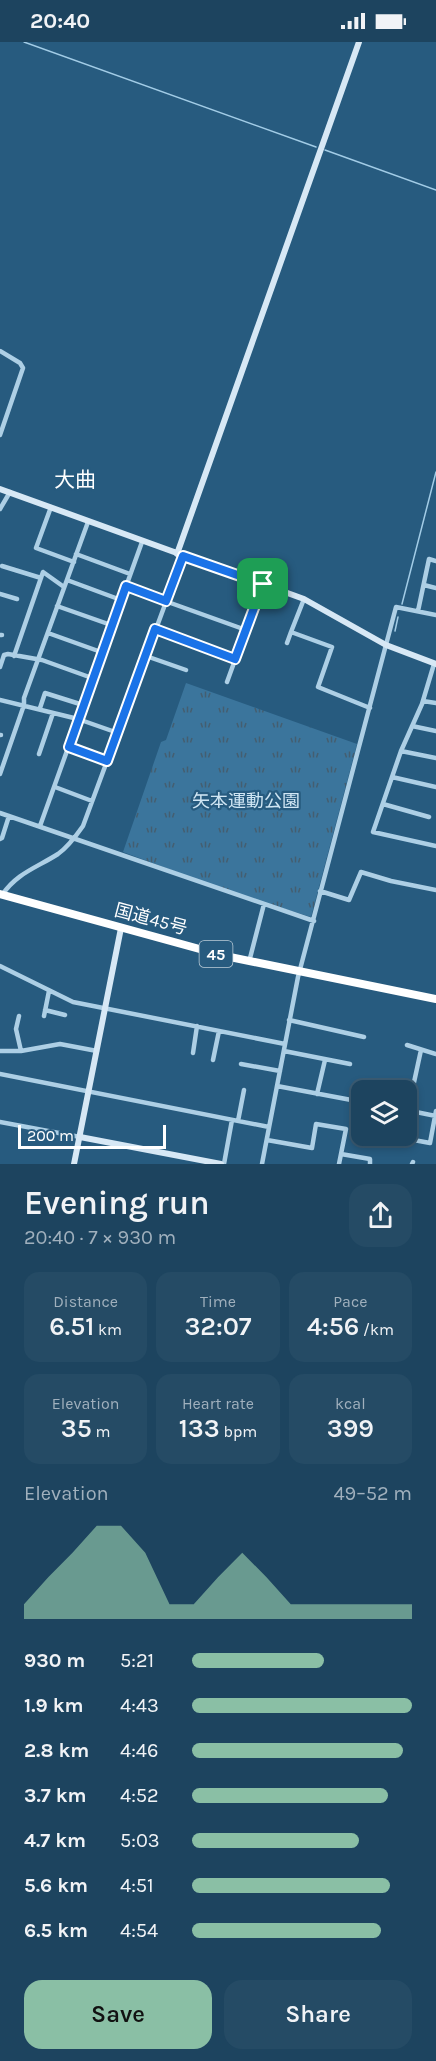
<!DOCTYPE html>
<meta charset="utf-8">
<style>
:root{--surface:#1d445f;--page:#254b65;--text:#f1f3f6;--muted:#a0b0bd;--line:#3b5c74;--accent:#8abfa5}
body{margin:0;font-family:Karla,"Noto Sans JP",sans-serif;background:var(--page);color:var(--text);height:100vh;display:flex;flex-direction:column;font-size:22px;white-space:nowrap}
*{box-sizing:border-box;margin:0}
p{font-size:20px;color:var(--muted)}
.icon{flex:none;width:33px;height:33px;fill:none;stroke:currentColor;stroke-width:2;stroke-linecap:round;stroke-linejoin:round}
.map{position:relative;height:1122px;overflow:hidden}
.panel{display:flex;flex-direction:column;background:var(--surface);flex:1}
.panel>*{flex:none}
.tools{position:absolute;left:351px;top:1038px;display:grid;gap:12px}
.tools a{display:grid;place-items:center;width:66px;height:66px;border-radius:12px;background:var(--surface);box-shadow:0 3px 9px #0003,0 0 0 2px var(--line);font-size:30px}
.scale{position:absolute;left:18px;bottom:15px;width:148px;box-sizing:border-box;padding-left:6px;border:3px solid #fff;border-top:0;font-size:16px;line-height:21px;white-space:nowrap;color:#fff;-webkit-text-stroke:4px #275b7f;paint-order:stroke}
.pin{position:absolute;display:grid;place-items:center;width:51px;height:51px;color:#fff;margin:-26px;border-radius:12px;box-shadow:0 3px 9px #0006}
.round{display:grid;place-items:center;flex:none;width:63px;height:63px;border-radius:18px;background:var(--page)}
.summary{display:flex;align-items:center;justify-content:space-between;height:102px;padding:0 24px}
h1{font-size:33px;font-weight:600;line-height:45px}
.stats{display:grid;grid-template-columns:repeat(3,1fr);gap:9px;height:102px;padding:6px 24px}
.stats div{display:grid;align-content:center;border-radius:15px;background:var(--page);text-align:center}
.stats b{font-size:26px;font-weight:600}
.stats small{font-size:16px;font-weight:400}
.stats p{font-size:16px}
.chart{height:168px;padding:12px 24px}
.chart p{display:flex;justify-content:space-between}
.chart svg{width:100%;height:108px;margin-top:6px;fill:var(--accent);opacity:.7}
.button{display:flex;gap:12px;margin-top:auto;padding:12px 24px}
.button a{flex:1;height:69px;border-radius:18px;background:var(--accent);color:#111;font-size:24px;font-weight:600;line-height:69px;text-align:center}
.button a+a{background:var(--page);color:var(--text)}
ul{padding:0 24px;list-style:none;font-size:20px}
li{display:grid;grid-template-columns:96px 72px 1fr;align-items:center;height:45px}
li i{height:15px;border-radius:8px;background:var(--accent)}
.status{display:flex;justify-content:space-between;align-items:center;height:42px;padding:0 30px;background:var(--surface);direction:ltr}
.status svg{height:16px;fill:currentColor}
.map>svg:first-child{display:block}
</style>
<div class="status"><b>20:40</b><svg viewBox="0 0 49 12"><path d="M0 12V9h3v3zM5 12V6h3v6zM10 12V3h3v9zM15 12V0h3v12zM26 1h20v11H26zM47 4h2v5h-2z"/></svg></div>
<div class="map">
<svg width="436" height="1122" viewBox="0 0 436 1122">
<defs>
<pattern id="park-tufts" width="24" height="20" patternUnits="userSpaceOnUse" patternTransform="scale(1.5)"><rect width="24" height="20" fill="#3b759c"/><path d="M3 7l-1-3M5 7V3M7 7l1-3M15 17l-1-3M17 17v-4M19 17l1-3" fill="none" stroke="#445e70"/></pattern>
</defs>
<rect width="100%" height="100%" fill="#275b7f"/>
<path fill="url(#park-tufts)" d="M186,641L357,702L311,875L231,850L123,810L161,700L166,698Z"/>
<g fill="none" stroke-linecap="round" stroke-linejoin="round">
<path stroke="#a2cce6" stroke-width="1.5" d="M24,0L316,105
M325,108L436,148
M402,562L436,430
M395,589L398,575"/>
<path stroke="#adcfe5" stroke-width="4.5" d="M0,309L20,321L23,326L0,393
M51,465L36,506L74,520
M0,467L10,450
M76,512L130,532
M2,524L41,536
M67,538L121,558
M424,543L436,546
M126,545L246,588
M0,552L17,557
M304,557L291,590L332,605L318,645L370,666
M57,564L111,583
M418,569L429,517L436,519
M155,587L235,617
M48,591L101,610
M0,593H2
M287,601L291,590
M14,614L43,530L64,545
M146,614L186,628
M434,622L422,662L401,709L436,716
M0,625L4,613L8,612L42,618L92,636
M227,640L263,541
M0,658L78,677L118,691
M423,659L436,661
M40,666L45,651L83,663
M412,684L436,689
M0,693H1
M69,705L107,719
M401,709L392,735L436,745
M39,712L53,671
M0,732L24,663V656L88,480
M392,735L373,790L436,804
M55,745L92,759
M383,762L429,775
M0,771L314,879
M40,784L142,500
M0,797L2,796L9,774
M320,849L349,858L361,830L391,839L436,848
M2,853C17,831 36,826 58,812C68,805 76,794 83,784L183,514
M249,920L264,862
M0,924L73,960L285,1002
M45,968L65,973
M19,974L16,987L21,1009
M44,974L49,949
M289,978L364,995
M407,1003L436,1012
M0,1009H21L60,1002L97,1009
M284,1009L350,1022
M193,1011L197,984
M213,1018L219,989
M241,1022L280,1029
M0,1032L269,1085
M396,1040L413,1043
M277,1044L362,1060
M317,1052L325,1018
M406,1068L436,1074
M408,1068L421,1008
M238,1079L244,1048
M0,1080L80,1095
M392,1094L430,1101L436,1069
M267,1098L312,1106L316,1082L346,1087L339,1122
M341,1112L370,1117V1122
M224,1122L232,1078
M262,1122L298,935L396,565L436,573
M412,1122L413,1120"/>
<path stroke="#d7e8f5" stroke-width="6" d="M0,447L304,557L386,603L436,622
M177,512L359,0
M80,1095L221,1122
M74,1122L121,886"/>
<path stroke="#fff" stroke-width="8" d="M0,852L225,914L436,957"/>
</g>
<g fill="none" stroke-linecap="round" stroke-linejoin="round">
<defs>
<path id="route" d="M183,514L263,542L235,617L155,587L107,719L69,705L126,544L166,559Z"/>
</defs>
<use href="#route" stroke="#fff" stroke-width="12"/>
<use href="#route" stroke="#1a73e8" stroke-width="8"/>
</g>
<g text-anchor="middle" stroke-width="4.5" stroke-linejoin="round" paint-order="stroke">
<rect fill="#275b7f" stroke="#beced9" stroke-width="1.5" x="199.5" y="899" width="33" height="26" rx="4.5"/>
<g font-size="16" font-weight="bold" fill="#fff">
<text x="216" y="918">45</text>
</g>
<g font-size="18" fill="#d0e6f4" stroke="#275b7f">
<text x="246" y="765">矢本運動公園</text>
</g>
<g font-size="18" fill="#fff" stroke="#275b7f">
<text transform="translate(151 877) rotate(15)" y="6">国道45号</text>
</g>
<g font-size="21" fill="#fff" stroke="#275b7f">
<text x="75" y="445">大曲</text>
</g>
</g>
</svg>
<div class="tools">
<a><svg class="icon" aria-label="layers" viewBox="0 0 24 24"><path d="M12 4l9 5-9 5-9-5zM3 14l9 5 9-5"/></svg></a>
</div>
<div class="scale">200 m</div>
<div class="pin" style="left:263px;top:542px;background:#1e9e55"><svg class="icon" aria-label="arrive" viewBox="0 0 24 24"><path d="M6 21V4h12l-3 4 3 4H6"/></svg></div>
</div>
<section class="panel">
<div class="summary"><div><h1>Evening run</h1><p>20:40 · 7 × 930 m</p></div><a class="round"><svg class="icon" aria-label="share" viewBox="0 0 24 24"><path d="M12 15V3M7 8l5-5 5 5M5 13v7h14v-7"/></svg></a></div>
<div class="stats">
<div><p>Distance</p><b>6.51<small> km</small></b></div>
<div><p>Time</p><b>32:07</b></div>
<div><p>Pace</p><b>4:56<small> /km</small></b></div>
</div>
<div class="stats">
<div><p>Elevation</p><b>35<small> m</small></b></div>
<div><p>Heart rate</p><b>133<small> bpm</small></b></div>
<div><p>kcal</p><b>399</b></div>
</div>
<div class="chart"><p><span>Elevation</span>49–52 m</p>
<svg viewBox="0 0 160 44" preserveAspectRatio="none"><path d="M0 44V38L10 27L20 17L30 6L40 6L50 17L60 38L70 38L80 27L90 17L100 27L110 38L120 38L130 38L140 38L150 38L160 38V44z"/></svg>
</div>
<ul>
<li><b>930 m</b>5:21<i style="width:60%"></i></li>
<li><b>1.9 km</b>4:43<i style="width:100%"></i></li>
<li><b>2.8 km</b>4:46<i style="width:96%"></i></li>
<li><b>3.7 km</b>4:52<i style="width:89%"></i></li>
<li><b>4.7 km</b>5:03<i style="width:76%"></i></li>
<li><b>5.6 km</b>4:51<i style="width:90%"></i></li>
<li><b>6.5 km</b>4:54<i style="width:86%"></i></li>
</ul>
<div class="button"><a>Save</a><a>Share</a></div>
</section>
